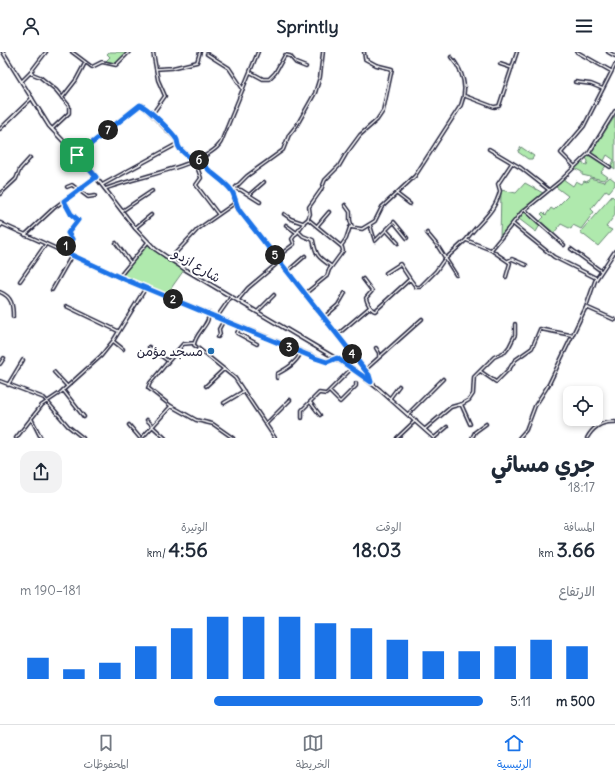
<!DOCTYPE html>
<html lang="ar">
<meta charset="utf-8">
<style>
:root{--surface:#fff;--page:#f2f2f3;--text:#1f2937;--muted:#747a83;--line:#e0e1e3;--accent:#1a73e8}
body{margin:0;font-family:Delius,"Playpen Sans Arabic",sans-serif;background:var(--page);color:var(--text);direction:rtl;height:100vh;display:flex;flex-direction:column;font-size:15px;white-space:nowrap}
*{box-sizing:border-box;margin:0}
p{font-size:13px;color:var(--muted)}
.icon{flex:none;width:22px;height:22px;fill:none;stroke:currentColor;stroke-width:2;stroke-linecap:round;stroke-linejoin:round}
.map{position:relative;height:386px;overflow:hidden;direction:ltr}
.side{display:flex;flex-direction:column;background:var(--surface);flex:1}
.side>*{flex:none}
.fabs{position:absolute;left:563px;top:334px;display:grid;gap:8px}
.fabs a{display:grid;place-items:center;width:40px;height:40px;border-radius:8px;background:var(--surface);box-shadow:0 2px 6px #0003;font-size:20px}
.pin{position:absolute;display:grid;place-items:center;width:34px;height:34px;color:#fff;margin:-17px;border-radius:8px;box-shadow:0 2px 6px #0006}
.km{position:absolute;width:20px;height:20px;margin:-10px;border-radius:50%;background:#222;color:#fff;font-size:11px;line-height:20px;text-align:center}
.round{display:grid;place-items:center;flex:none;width:42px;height:42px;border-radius:12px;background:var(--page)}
.overview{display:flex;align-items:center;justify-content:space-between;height:68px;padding:0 20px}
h1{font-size:22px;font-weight:700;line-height:30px}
.metrics{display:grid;grid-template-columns:repeat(3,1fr);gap:6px;height:68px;padding:4px 20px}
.metrics div{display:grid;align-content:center}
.metrics b{font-size:20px;font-weight:700}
.metrics small{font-size:11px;font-weight:400}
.metrics p{font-size:11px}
.chart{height:112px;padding:8px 20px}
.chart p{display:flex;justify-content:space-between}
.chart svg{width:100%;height:72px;margin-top:4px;stroke:var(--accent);stroke-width:6}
ul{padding:0 20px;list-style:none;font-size:13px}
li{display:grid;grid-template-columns:64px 48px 1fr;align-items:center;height:30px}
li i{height:10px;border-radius:5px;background:var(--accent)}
header{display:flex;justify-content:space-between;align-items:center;height:52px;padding:0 20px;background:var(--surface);font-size:18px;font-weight:700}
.dock{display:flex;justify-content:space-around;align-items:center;height:56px;border-top:1px solid var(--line);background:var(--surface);font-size:11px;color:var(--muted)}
.dock a{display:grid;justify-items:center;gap:2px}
.dock .current{color:var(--accent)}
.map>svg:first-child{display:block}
</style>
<header><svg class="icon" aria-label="menu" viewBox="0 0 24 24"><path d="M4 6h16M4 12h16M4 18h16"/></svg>Sprintly<svg class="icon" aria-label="person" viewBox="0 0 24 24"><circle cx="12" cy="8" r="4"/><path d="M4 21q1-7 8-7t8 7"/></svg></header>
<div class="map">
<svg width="615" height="386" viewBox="0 0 615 386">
<rect width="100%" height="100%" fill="#fff"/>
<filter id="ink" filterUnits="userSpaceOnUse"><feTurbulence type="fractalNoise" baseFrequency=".025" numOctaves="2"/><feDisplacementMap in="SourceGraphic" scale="8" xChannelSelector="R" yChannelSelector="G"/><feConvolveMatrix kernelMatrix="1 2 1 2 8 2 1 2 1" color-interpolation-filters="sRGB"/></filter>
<g filter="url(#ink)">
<path fill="#afe9ad" stroke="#688674" d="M109,0H127L115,12L106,9L110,5L107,2Z
M615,64V117L611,114L614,108L607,103L604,109L591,101Z
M521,95L534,104L532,107H528L518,100Z
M588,103L606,114L601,120L608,125L603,128L582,123V120L574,116L581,111L587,113L588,109L586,106Z
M610,125L615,129V133L609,140L606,138L591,157L594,160L581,177L573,173L571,177L561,172L554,181L540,169L544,165L541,162L543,160L546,163L551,156L554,158L568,144L556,135L563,127L573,134L576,129L582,132L584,129L587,130L590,126L604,130Z
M525,131L543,141L519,161L500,187L501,138L516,141Z
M612,144L615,147V163L606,175L612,178L598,194L580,180Z
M525,159L540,173L536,180L519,167Z
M148,192L168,209L184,218L167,242L121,225Z"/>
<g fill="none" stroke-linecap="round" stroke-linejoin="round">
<defs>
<path id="street" d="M72,0L92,15L102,10L116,13L129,0
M577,0L611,19
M608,0L615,4
M207,2L229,16L243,37
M500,12L512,16
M156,17L172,16L197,10L200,0
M250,20L263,27H269L275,21L285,3L290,4L296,11L306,15
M30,21L40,25L56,38L69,54V61L52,77
M22,29L30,21L46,0
M575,30L591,32L603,37
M465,44L494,55L499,54L517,0
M62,46L76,28L85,11
M153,61L165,44L158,28L153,0
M0,77L32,46
M489,97L521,116L549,138
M589,101L610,115
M77,103L133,58L142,53L176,87L179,96L195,109L201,126L196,133L218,162
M200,107C207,121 222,126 231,138C235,142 235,151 239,158L369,323L371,330
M574,114L561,101L584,74L615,13
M102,133L177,92
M67,135L72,133L88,145L95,144
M105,137C131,126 209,113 221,90L258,0
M234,137L241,138L260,150
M232,139L247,124L283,98L289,83L297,73L315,41L320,25L323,0
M0,142L16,127L20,117L30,106
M397,142L410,152
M249,143L264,130
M345,153L350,160V168L352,175
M525,158L564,193
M122,159L152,139
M284,162L291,167L303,171L308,167L310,162L309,155L321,138L325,128L339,114L346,102L360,83L377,68L383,59L392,17L376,13L365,7L364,0
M2,172L119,225L325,309L335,307
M513,172L554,205L596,226
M286,173L297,181
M370,173L375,189L394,170L407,186
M317,174L329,160
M135,176L151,163
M386,178L398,191
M298,179L303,184L313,188C316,204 318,205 331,214
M427,181L437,193L456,223
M25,183L54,156L96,125
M466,188C478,170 494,163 500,139L498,132L512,111
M116,191L130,210
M341,194L346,187L350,175L362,177L375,169L382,155L415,124L461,53C468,36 463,19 451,5
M571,197L601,219
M491,198L510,211L506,225
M63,199L72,187L68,181L78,168L71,161L65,149
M277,205L294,192L292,187L304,171
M169,208L198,177L235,151
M508,209L512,207L526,213
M288,219L305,204
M386,221L400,212L410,227
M119,225L148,190
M363,227L372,239L366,246C367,251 371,258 375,259L410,227L416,235H420L436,219L443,209L466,188L491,198L522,160L559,130L589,101L615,59
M20,229L46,192
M52,238L72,203
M0,240C12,245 13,253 13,265
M306,241L327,224L329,218L343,199L342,195L308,167
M238,248L248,236L280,209
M66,254L118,279
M586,255L615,268
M257,260L274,243
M209,261C210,273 195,281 194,293L235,326L275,386
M217,265L231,245
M323,266L338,253L345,241
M240,275L237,281L257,292
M337,283L370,255
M218,285L220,282L219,277L224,268
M113,289L123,297
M194,291L183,292L150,331L148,336L171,354L196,368L213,372L233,386
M149,295L168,309
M376,296L379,301V305
M0,312L4,306
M365,318L422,267
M480,319L496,330L510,316L515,308L532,296L540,277L571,283
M54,320L67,334
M277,326V322C288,316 295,312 301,301
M0,329L44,346L68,374L83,386
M8,333L23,308
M206,334L224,317
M63,338L84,365
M329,339L340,350L356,334V331
M390,346L399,334
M310,350L320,363
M224,351L244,339
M461,352L470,372
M408,362L443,327
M31,366L41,386
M302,366V358L319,341L326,342L352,316
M147,368L153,374
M266,372L290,348
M129,373L140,386
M153,375L165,386
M425,377L451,355L462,352L469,348L473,342L474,325L494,305L505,300L509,295L515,283V272
M16,386L42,353L60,341L101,304L113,289L145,237
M142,386L171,354
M397,386L416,368
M434,386L447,375
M472,386L475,380L486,372
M519,386L526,378L535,354L549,332L586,255L595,229L615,199
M587,386C593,375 603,369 615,370"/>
<path id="secondary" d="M3,0L49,74L88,115L135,176L155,197L186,218L352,316L380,338L434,386
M0,171L2,172L0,174"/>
</defs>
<use href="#street" stroke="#22223b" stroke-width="4.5"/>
<use href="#secondary" stroke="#22223b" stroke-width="5"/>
<use href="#street" stroke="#fff" stroke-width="1.5"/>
<use href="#secondary" stroke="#fff" stroke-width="2"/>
</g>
</g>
<g fill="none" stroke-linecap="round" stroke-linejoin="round" filter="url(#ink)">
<defs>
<path id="route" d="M140,53C146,54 174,82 177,88C178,91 177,93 180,97C184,101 189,106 195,109L200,107C207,121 222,126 231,138C235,142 235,151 239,158L369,323L371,330L337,306L327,310L315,306L119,225L63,199L72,187L68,181L78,168L71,162L64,149L96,125L77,103Z"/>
</defs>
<use href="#route" stroke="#fff" stroke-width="8"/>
<use href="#route" stroke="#1a73e8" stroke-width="5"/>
</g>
<circle fill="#1f6fb2" stroke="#fff" stroke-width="1.5" cx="211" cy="299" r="4"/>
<g text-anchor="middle" stroke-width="4" stroke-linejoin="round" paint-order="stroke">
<g font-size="13" fill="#22223b" stroke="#fff">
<text transform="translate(197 213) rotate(31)" y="5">شارع ازدو</text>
</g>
<g font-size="13" fill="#22223b" stroke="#fff" text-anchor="end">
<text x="203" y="304">مسجد مؤمن</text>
</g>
</g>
</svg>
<div class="fabs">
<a><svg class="icon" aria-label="locate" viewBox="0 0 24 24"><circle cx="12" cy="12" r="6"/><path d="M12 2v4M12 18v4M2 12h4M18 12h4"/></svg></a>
</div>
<div class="pin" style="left:77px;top:103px;background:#1e9e55"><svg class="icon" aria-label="arrive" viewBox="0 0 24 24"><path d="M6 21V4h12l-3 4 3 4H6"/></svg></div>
<b class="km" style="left:66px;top:194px">1</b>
<b class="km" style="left:173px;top:247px">2</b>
<b class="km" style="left:289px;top:295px">3</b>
<b class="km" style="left:352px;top:302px">4</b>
<b class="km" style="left:275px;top:203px">5</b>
<b class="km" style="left:199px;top:108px">6</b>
<b class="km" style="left:108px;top:78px">7</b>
</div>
<section class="side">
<div class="overview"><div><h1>جري مسائي</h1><p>18:17</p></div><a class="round"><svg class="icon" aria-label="share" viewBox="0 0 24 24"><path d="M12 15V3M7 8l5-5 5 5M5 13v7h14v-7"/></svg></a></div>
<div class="metrics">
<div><p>المسافة</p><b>3.66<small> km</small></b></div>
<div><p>الوقت</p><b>18:03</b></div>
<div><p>الوتيرة</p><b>4:56<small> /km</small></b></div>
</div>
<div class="chart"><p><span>الارتفاع</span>181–190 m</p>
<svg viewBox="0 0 160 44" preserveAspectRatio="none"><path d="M5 44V31M15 44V38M25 44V34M35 44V24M45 44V13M55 44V6M65 44V6M75 44V6M85 44V10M95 44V13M105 44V20M115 44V27M125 44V27M135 44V24M145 44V20M155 44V24"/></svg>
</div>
<ul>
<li><b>500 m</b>5:11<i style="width:58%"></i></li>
</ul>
</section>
<nav class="dock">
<a class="current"><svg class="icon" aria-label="home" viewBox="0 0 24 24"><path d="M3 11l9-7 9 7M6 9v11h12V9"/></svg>الرئيسية</a>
<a><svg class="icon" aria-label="map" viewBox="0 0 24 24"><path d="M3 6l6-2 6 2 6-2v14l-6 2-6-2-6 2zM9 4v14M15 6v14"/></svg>الخريطة</a>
<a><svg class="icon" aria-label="saved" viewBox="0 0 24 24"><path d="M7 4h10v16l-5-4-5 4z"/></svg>المحفوظات</a>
</nav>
